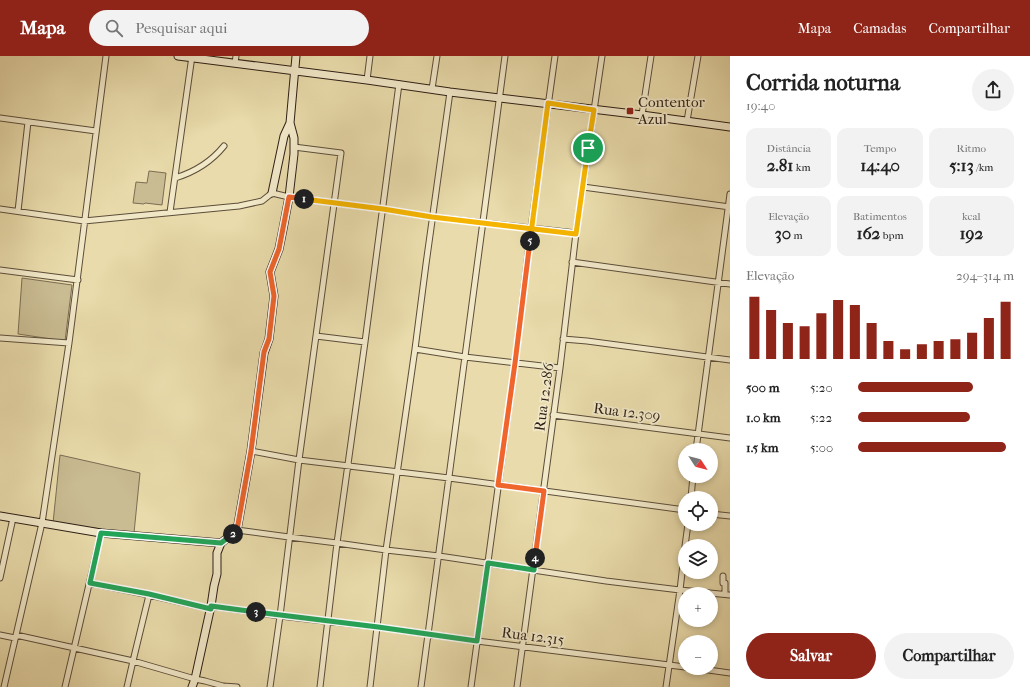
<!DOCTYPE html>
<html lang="pt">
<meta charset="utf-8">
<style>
:root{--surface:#fff;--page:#f2f2f2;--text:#222;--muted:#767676;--accent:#8f2418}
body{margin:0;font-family:"IM FELL French Canon",serif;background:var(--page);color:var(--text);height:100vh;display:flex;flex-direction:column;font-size:15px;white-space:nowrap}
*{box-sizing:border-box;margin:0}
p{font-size:13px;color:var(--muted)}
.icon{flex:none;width:22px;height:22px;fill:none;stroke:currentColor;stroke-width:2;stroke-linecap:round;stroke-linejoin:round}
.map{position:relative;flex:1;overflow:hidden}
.panel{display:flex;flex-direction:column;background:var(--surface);width:300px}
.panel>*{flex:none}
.needle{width:26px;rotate:126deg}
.fabs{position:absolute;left:678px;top:387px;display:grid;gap:8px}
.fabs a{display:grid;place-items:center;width:40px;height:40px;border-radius:50%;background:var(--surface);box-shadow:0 2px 6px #0003;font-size:20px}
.pin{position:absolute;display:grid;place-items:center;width:34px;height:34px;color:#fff;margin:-17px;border:2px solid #fff;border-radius:50%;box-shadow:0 1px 4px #0007}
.km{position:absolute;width:20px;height:20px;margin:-10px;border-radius:50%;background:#222;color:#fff;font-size:11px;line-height:20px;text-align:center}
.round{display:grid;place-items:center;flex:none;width:42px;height:42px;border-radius:21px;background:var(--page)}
.summary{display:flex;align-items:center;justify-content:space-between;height:68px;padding:0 16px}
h1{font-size:22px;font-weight:800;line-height:30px}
.figures{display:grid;grid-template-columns:repeat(3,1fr);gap:6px;height:68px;padding:4px 16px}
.figures div{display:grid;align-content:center;border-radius:10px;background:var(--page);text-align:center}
.figures b{font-size:17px;font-weight:800}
.figures small{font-size:11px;font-weight:400}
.figures p{font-size:11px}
.chart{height:112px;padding:8px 16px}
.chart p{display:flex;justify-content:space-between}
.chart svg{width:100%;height:72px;margin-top:4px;stroke:var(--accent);stroke-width:6}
.button{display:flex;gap:8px;margin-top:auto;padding:8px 16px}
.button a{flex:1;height:46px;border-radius:24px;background:var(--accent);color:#fff;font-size:16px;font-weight:800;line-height:46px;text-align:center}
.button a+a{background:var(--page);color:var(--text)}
ul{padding:0 16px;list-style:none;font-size:13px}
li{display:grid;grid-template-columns:64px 48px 1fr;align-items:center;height:30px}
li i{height:10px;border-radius:5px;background:var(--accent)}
header{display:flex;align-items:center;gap:24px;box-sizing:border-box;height:56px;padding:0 20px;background:var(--accent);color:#fff}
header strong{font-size:19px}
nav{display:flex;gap:22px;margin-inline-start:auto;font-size:14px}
.search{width:280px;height:36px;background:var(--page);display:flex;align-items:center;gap:10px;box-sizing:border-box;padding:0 14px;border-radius:22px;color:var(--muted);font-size:15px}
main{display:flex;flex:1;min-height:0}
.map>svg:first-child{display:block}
</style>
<header>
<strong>Mapa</strong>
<div class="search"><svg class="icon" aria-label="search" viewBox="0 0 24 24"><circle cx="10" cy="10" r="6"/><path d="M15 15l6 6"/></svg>Pesquisar aqui</div>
<nav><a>Mapa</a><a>Camadas</a><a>Compartilhar</a></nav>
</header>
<main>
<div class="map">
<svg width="730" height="631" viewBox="0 0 730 631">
<rect width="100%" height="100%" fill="#e9dbab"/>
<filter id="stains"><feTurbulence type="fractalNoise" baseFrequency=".005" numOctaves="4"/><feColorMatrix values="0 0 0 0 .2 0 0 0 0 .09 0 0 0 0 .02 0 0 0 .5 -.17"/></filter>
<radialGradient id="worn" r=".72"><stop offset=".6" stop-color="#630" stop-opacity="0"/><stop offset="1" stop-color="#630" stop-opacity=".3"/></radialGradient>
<path fill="#c9bb92" stroke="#7b6d54" d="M149,115L166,117L162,149L145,147L144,148L133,147L136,126L147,127Z
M22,222L72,229L65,285L18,278Z
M60,399L140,417L134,477L53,467Z"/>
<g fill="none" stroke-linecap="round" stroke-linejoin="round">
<defs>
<path id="street" d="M235,7L236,0
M367,24L370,0
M432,33L437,0
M642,59L651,0
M0,62L96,75
M687,65L698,0
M175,122C195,116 211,106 224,90
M583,131L730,151
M0,153L84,165L239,150L262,145L272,137L289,141L383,153L432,161L576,177
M18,155L28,66
M170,156L192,0
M572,206L730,228
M0,214L78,224
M316,280L365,286
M0,282L69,287
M563,283L587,285L730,304
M415,293L465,301L560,312
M553,359L730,382
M696,394L730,138
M251,395L299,404L449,422L685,454
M691,442L693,420
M711,458L730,460
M237,474L289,481L337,487L386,494L439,500L606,525L680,534L730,539
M685,490L688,468
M723,520V527H725V538
M0,522L13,462
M90,527L149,539L211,553
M211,550L280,560L378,571L477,585L685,611
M0,579L15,582
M16,579L133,605L195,623L205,625L223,630L237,631
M694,612L730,617
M4,631L42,467L69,287L106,0
M65,631L101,477
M127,631L133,605L149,539
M270,631L280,560L299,404L341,97L294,91
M320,631L337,487L365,286L399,28
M370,631L386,494L415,293L426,208L450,36
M421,631L505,0
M471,631L515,307L531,172L555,0
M517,631L560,312L576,177L602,0
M666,631L680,534L685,491"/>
<path id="secondary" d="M178,0L367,24L450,36L642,59L730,71
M272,137L284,80L290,67L296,0
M0,460L101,477L221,487
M192,631L195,623L211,550L214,530L217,518V497L221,487L237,474L251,395L264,297L269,283L274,240L270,216L279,193L283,173L289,141L294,98V82L290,67"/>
</defs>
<use href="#street" stroke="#5c4e3a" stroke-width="7"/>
<use href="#secondary" stroke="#2d1f15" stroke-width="9"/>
<use href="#street" stroke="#f1e8c8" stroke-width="5"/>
<use href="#secondary" stroke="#f1e8c8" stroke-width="7"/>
</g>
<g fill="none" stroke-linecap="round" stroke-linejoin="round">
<defs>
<path id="split-1" d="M304,143L383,153L432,161L576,178L588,92"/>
<path id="split-2" d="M233,478L237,474L251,395L264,296L269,283L274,240L270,216L279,193L289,141L304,143"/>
<path id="split-3" d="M233,478L221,487L101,477L90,527L149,538L211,553V550L256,556"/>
<path id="split-4" d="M256,556L378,571L477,585L488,507L534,514L535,502"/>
<path id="split-5" d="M530,185L515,307L498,429L544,435L535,502"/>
<path id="split-6" d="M530,185L548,47L594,54L588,92"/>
</defs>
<use href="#split-1" stroke="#fff" stroke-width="8"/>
<use href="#split-2" stroke="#fff" stroke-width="8"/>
<use href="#split-3" stroke="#fff" stroke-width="8"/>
<use href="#split-4" stroke="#fff" stroke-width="8"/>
<use href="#split-5" stroke="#fff" stroke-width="8"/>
<use href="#split-6" stroke="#fff" stroke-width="8"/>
<use href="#split-1" stroke="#f5b400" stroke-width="5"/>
<use href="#split-2" stroke="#f0652b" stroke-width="5"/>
<use href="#split-3" stroke="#22a559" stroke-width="5"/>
<use href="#split-4" stroke="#22a559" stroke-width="5"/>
<use href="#split-5" stroke="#f0652b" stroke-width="5"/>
<use href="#split-6" stroke="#f5b400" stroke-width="5"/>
</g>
<rect fill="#8f2418" stroke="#f1e8c8" stroke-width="1.5" x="626" y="51" width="8" height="8" rx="2"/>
<g text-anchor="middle" stroke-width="3.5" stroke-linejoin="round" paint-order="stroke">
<g font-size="15" fill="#2d1f15" stroke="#f1e8c8" text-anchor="start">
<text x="638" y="51">Contentor<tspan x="638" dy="17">Azul</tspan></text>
</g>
<g font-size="15" fill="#2d1f15" stroke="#f1e8c8">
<text transform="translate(544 341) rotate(-82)" y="5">Rua 12.286</text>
<text transform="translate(627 356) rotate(7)" y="5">Rua 12.309</text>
<text transform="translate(533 580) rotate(7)" y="5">Rua 12.315</text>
</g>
</g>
<rect width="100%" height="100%" filter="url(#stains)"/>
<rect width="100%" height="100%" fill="url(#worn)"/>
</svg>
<div class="fabs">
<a><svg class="needle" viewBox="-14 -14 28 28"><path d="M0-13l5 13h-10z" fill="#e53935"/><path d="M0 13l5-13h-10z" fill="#767676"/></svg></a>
<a><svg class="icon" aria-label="locate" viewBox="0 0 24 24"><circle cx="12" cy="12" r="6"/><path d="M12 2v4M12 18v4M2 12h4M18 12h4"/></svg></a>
<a><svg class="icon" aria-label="layers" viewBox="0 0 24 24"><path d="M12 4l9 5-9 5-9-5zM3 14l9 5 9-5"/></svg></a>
<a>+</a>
<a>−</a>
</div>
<div class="pin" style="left:588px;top:92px;background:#1e9e55"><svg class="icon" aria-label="arrive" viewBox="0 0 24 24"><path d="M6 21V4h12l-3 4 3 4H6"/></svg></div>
<b class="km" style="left:304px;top:143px">1</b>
<b class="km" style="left:233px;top:478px">2</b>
<b class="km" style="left:256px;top:556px">3</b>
<b class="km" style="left:535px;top:502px">4</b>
<b class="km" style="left:530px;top:185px">5</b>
</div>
<section class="panel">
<div class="summary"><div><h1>Corrida noturna</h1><p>19:40</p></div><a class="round"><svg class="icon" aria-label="share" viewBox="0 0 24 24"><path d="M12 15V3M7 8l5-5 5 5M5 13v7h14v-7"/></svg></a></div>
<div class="figures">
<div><p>Distância</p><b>2.81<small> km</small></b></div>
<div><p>Tempo</p><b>14:40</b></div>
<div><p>Ritmo</p><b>5:13<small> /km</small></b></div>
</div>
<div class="figures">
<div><p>Elevação</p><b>30<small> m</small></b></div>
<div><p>Batimentos</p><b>162<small> bpm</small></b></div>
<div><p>kcal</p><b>192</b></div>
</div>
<div class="chart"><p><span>Elevação</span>294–314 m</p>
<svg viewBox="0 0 160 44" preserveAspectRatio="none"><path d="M5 44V6M15 44V14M25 44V22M35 44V24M45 44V16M55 44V8M65 44V11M75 44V22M85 44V33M95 44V38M105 44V35M115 44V33M125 44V32M135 44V28M145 44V19M155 44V9"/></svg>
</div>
<ul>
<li><b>500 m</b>5:20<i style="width:74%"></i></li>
<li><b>1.0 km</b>5:22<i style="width:72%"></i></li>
<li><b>1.5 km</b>5:00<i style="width:95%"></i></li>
</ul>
<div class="button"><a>Salvar</a><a>Compartilhar</a></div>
</section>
</main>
